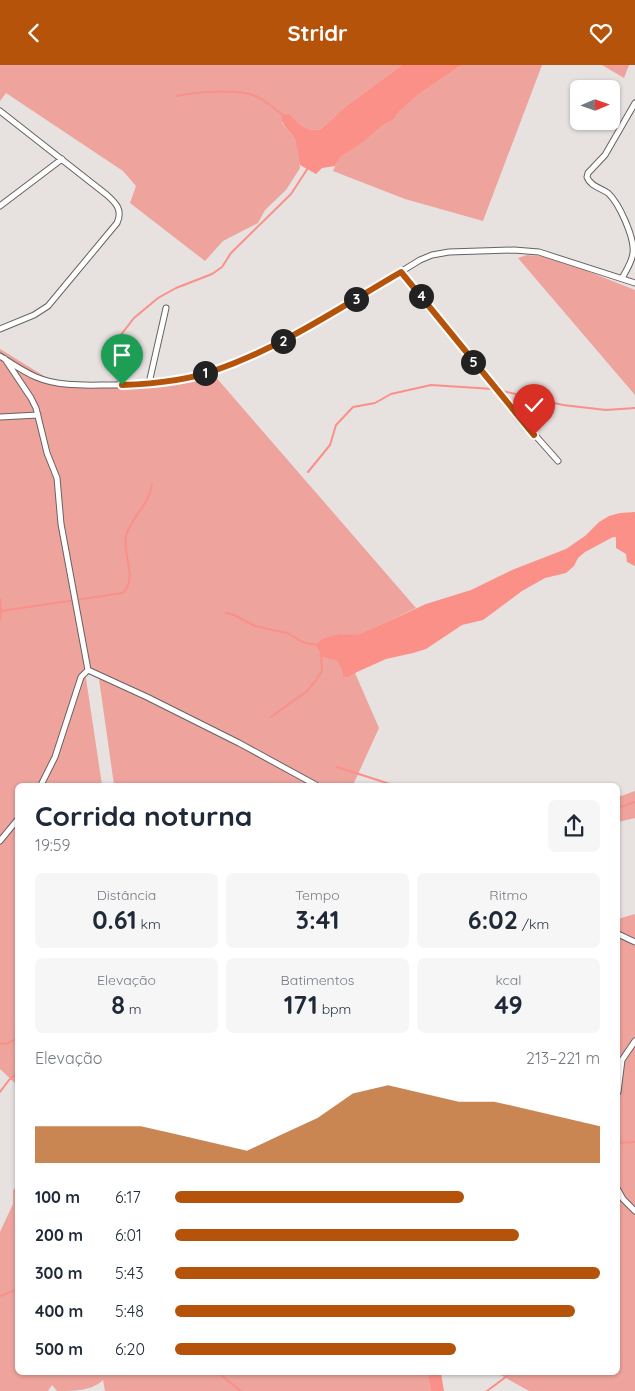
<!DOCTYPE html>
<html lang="pt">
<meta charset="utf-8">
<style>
:root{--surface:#fff;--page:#f6f6f7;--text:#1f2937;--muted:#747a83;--accent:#b45309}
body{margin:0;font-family:Quicksand,sans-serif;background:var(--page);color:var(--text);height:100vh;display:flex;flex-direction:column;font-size:19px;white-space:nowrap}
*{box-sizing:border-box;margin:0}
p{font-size:16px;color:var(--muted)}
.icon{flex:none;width:28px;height:28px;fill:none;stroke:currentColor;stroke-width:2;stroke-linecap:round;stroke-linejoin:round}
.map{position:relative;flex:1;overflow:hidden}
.details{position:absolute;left:15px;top:718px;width:605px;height:592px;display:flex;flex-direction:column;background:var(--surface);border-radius:8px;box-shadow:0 1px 4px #0004}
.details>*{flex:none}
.needle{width:32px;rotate:88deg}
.fabs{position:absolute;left:570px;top:15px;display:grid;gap:10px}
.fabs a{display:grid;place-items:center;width:50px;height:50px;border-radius:8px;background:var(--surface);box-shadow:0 1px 4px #0004;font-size:25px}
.pin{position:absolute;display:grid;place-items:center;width:42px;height:42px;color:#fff;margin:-51px -21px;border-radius:50% 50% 50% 0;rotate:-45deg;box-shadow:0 0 5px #0007}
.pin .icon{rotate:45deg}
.km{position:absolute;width:25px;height:25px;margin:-12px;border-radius:50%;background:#222;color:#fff;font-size:14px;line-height:25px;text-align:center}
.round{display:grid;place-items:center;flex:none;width:52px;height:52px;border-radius:8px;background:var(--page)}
.head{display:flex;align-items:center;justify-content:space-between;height:85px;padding:0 20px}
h1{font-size:28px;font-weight:800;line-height:38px}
.metrics{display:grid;grid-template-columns:repeat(3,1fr);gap:8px;height:85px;padding:5px 20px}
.metrics div{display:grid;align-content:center;border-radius:8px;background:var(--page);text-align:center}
.metrics b{font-size:25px;font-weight:800}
.metrics small{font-size:14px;font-weight:400}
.metrics p{font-size:14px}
.chart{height:140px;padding:10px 20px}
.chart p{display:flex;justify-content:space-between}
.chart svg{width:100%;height:90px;margin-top:5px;fill:var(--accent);opacity:.7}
ul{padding:0 20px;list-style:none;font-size:16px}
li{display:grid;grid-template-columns:80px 60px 1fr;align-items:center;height:38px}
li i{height:12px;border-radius:6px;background:var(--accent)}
header{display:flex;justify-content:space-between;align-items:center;height:65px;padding:0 20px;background:var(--accent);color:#fff;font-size:22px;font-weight:800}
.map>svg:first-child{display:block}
</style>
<header><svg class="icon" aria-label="back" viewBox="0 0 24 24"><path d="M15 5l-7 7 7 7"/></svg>Stridr<svg class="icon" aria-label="heart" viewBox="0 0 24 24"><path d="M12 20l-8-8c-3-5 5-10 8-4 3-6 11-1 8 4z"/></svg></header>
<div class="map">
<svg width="635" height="1326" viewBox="0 0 635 1326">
<rect width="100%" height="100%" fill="#e7e1e0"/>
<path fill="#eea39c" d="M0,0H402L346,41L321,64C307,67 299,60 290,49L282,58L294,73L297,80L300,103L286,125L265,145L258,158L223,176L205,196L130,138L136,121L123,106L6,28L0,36Z
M462,0H542L483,156L405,134L333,106L339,92L365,76L382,61L393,55L400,46L419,29Z
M602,0H629L624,13Z
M527,190L552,192L635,225V330L518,193Z
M0,284L57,319L111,321L214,310L416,543L357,571L339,569L317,583L322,592L333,593L340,599L343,612L348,613L355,608L379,663L353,720H114L99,614L85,607L102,720H18L17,1020L0,1004Z
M635,726V753L618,757V732Z
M635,849V1326H529L497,1308H618V854Z
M17,1119L18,1308H427L431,1326H105L103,1315C92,1326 74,1326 57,1326L52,1320L48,1326H0V1167L13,1139V1126Z"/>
<path fill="#fa9088" d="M402,0H462L419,29L400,46L393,55L382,61L365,76L340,92L335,101L322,103L316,109L300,100C298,92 298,83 295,75C291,66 279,60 283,50L290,49C299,60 307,67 321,64L346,41Z
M635,447V501L627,497L626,489L616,483V472H613L585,487L578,493L574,501L566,508L545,513L522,526L483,555L462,560L426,584L413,588L386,594L357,607L348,613L343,612C340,595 338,595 322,592L317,583V580L322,574L339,569L358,570L426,539L471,525L512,505L566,484L585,471L599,457L609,451L620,448Z
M427,1308H441L444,1326H431Z"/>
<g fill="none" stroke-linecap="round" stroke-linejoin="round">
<path stroke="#fa9088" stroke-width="2" d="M176,31C196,27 240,23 258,32C267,37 276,45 284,51
M113,280L134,253L158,233L176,223L212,209L222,202L231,188L291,129L308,103
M498,325L563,340L606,345L635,343
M308,407L330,380L336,360L353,342L375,338L391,329L431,320L493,324
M0,534L1,546L0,555
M1,546L123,528C138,513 122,489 126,471C131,452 150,439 152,419
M226,548L234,550L255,561L287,568L305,578L319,580
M271,652L307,626L316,615L322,606L321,588
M337,702L393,720
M618,743L635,737
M0,978L6,979L18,973
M0,1027L9,1015L18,1008
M618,1078L635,1077
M0,1231L18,1224
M218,1308L241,1326
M487,1326L511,1308"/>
<defs>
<path id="street" d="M0,46L107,130C116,138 123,145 117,158L48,241L34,250L0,264
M0,141L62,94
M401,207L510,342L558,396
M622,213C626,206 632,197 633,188C635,173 619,138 608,128C601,123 590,121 587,112L588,108L605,90L635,38
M0,291C11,298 24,307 36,312C59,322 87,320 111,320C144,320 185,317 216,305C288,279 355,235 420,195L432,190L449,187L514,185L539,187L635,218
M5,294L31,333L36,343L47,388L57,413L61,459L88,605
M149,318L166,243
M0,352L38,350
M41,720L55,692L81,612L88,605L147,632L239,678L316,720
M0,776L18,754
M618,869L635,877
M618,1027L622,995L635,976
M618,1125L623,1134L635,1146"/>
</defs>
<use href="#street" stroke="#686262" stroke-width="7"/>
<use href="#street" stroke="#fff" stroke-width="5"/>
</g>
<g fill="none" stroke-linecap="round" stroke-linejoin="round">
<defs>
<path id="route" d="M122,320C151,319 189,315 216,305C282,282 341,242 401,207L534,370"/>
</defs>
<use href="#route" stroke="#fff" stroke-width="10"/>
<use href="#route" stroke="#b45309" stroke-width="6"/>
</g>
</svg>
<div class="fabs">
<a><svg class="needle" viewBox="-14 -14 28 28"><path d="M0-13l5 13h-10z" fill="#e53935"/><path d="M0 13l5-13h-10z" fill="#747a83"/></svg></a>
</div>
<div class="pin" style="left:122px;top:320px;background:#1e9e55"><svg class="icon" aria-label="arrive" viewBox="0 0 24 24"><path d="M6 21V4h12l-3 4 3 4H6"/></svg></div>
<div class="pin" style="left:534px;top:370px;background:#d93025"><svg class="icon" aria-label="check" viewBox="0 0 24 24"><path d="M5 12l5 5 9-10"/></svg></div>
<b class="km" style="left:205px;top:308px">1</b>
<b class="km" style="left:283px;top:276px">2</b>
<b class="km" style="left:356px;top:234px">3</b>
<b class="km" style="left:421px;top:231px">4</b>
<b class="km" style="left:473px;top:297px">5</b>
<section class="details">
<div class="head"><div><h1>Corrida noturna</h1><p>19:59</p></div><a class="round"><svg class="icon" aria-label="share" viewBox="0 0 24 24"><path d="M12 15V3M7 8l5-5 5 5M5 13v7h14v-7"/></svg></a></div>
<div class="metrics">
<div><p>Distância</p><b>0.61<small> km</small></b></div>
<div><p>Tempo</p><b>3:41</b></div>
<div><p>Ritmo</p><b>6:02<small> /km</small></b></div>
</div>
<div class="metrics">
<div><p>Elevação</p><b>8<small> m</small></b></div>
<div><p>Batimentos</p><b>171<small> bpm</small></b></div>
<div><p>kcal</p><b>49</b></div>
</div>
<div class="chart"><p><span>Elevação</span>213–221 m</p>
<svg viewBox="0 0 160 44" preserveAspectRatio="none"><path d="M0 44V26L10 26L20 26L30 26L40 30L50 34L60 38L70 30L80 22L90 10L100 6L110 10L120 14L130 14L140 18L150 22L160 26V44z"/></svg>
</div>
<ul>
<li><b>100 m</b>6:17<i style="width:68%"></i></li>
<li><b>200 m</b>6:01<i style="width:81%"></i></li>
<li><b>300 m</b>5:43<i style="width:100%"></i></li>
<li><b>400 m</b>5:48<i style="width:94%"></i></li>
<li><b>500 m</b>6:20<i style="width:66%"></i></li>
</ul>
</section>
</div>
